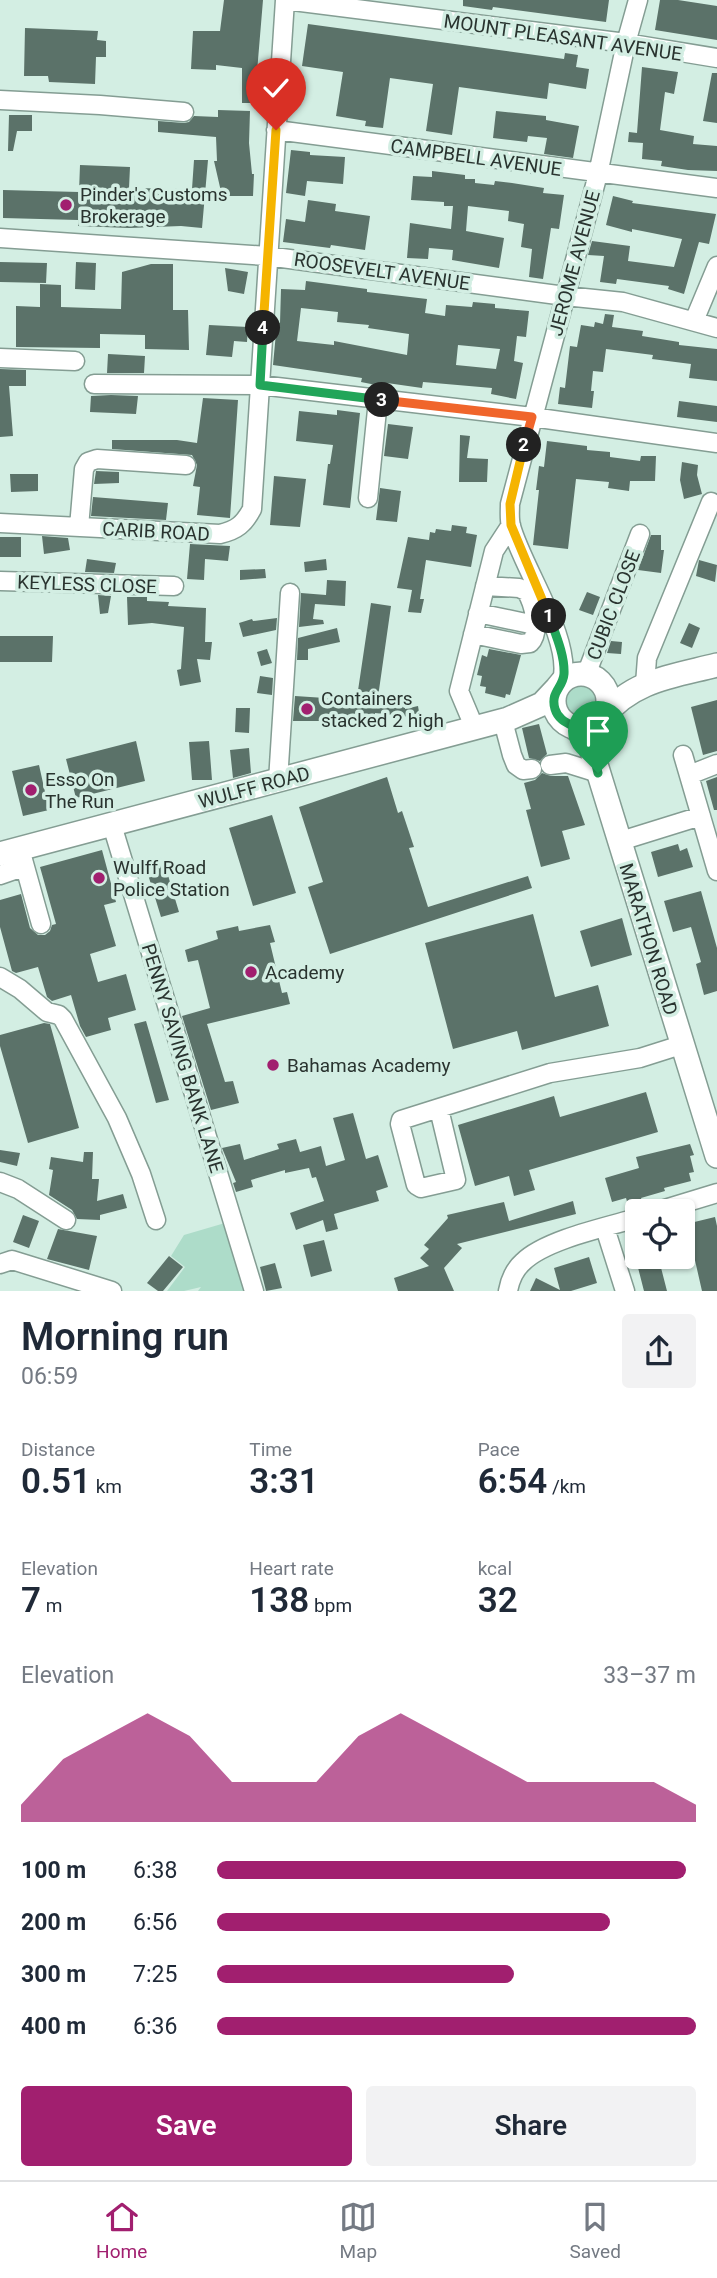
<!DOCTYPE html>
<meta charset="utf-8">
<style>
:root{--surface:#fff;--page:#f2f2f3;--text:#1f2937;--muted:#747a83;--line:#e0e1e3;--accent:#a11f6f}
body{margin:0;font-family:Roboto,sans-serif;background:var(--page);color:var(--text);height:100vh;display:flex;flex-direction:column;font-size:26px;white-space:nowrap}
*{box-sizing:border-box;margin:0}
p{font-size:23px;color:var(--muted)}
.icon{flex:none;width:38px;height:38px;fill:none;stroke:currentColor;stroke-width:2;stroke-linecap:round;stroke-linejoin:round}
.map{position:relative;height:1291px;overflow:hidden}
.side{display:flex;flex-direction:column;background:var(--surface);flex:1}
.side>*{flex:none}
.buttons{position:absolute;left:625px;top:1199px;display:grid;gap:14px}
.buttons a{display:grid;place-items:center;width:70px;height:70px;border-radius:7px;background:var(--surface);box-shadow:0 2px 5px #0004;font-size:35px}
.pin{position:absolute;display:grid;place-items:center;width:60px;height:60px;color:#fff;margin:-72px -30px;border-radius:50% 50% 50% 0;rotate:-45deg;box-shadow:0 0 7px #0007}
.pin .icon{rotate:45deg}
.km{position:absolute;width:35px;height:35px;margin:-18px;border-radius:50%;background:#222;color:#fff;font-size:19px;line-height:35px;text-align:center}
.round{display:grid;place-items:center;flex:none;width:74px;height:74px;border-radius:7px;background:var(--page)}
.overview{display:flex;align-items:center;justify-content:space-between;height:119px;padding:0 21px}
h1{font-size:38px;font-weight:600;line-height:52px}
.stats{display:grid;grid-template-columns:repeat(3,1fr);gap:10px;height:119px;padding:7px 21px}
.stats div{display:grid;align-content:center}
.stats b{font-size:35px;font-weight:600}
.stats small{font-size:19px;font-weight:400}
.stats p{font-size:19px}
.chart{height:196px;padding:14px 21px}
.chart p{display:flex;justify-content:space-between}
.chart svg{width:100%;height:126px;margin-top:7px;fill:var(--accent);opacity:.7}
.action{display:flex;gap:14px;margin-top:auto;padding:14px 21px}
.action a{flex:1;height:80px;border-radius:7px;background:var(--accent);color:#fff;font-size:28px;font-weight:600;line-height:80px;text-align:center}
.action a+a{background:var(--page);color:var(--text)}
ul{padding:0 21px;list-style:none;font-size:23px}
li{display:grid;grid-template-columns:112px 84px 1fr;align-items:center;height:52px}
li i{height:18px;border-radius:9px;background:var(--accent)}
.menu{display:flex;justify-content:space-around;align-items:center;height:98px;border-top:2px solid var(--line);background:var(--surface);font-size:19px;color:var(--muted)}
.menu a{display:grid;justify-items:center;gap:4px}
.menu .active{color:var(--accent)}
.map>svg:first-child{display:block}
</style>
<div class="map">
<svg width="717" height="1291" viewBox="0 0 717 1291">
<rect width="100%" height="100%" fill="#d3eee3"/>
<path fill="#addcc9" d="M563 700a16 16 0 1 1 32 0a16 16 0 1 1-32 0Z
M225,1223L246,1291H198L201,1287L184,1291H167L185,1267L171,1256L184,1235Z"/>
<path fill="#5b7269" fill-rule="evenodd" d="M224,0H263L257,72H269L267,103H242V68L216,65V70L191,69L193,31H220Z
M463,0H609L606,22L493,7L492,10L463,6Z
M660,0H678L717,6V40L655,30Z
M308,24L564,59L565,53L578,55L576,67L589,69L586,89L549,83L547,99L459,87L452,135L426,131L433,84L390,78L383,128L365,126L366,121L336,116L343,72L302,66Z
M25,28L98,31L97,40L106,41V57H96L95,84L49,82L48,76H24Z
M642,67L678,72L674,94L665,92L660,130L694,136L693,144L717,146V171L688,170L661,166L662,161L642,159L643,143L628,142L629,132L637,133Z
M712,73H717V123L703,121Z
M218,110L250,111L249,143L252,174H254L253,196H222L214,161H217L216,137L158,132V121L184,123L189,122L194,116L218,117Z
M496,111L546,116V120L579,126L573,158L544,154L547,138L528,136L527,142L493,138Z
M9,115H32V131H17L13,151H8Z
M291,150L310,152V155L345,157L343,184L307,181L305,196L286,193Z
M194,160H208L202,228L181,226L129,228L78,226V220L3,218V190L79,192L80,165L130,167L129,188L192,189Z
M432,171L465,175V179H475V183L494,185L495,181L512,183L544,188L543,193L564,195L559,229L551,228L543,279L529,277L532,249L521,247L524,224L508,221L509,211L468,206L466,231L504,238L499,268L452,260L453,250L429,248L428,259L407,258L410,223L451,229L453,206H444V202L411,200L413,176L432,177Z
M613,196L633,201L632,203L716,214L709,244L699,242L684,294L668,289L669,286L617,279L616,284L600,282L604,256L588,255L592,241L630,246L628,261L674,267L682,239L632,229V232L606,225Z
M308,200L336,204L335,211L370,216L365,250L331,245L330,248L283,242L286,219L305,222Z
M0,262L47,263L46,283L0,282Z
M76,262L96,263L95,290L75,289Z
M151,264H173V310H188L189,350L145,349V335L100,334V348L16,347V306L40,307V284L61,285V307L121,309L122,272Z
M225,268L248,272L244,294L228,291Z
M306,281L367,289V292L427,299L425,313L445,316L446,305L472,307L473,302L495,304V308L529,311L526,337L517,336L514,361L523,363L516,399L491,394L492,388L423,382L422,388L387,383L386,387L361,382L362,378L273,365L277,322L280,323L281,289L305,290ZM301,308L338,312L337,322L369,325L368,328L409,334L407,355L334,341V345L297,341ZM458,345L500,349L496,369L456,365Z
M605,314L614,315L612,327L643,331L642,336L679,342V345L717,349V381L689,378L691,364L652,359L653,355L606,349L603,372L593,371L591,391H594L592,408L558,404L560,387L565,388L570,346L577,347L581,325L594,327L595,322L603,324Z
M209,325L248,327L247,342L234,341L232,357L206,355Z
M108,354L145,356L144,373H107Z
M0,369L26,370V386H9L13,436L0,437Z
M111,395L138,396L136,414L90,412L91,396Z
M203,398L238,400L230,518L197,515L200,487L193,486L197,465L192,455L112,449V440H177L197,443Z
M679,401L717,406V422L677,417Z
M337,410L360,413L350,508L323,505L328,464H330L333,445L296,441L299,411L337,415Z
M388,424L413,427L408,459L384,456Z
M460,435L470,436L467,458L488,459L487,482H459Z
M547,441L587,446V450L610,452V457L640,461L641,456H656L655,481H630L629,491L608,488L609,482L576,479L568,549L533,545L539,490H536L539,466L544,467Z
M682,462L698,465L697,475L702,494L684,499L680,480Z
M96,471L119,472V483L94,484Z
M10,474H38V491L11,492Z
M274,476L306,479L300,527L270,525Z
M380,488L401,491L397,522L376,520Z
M93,497L168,503L166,520L91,516Z
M452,525L467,527L466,533L477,535L471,567L426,560L420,599H424L421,613L408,612L412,590L397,588L408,537L429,540L430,532L435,533L436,529L451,531Z
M651,535H661V550H664L661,573L638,570Z
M42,536L68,538L70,550L44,554Z
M0,537H21V557H0Z
M190,544L230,546L228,561L205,559L204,580L187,579Z
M87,559L116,563L114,573L85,572Z
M326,559L327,570L305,572L304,562Z
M699,560L717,565L715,582L696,576Z
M265,569L266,578L240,580V570Z
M327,580L346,581L345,606L315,604L313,619L323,620L324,624L299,627L301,593L326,595Z
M587,592L600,597L593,615L579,610Z
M98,595L111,596L108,613L100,614Z
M127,597H147V601L169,602L168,606L206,608L205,642H212L210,660L197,659L201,682L180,686L177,670L181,669L184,627L152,623L128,625Z
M371,603L391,606L378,697L406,700L405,709L418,706L420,718L375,713L374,725L358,723L357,729L346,727L347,721L324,718V721H293L295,696L325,698L356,704Z
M277,618L276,630L243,637L239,623L252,619L253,621Z
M689,623L700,628L692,648L680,643Z
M337,628L340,642L308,649V660H297L298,638Z
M0,636H53L52,662H0Z
M611,641L622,642L621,654L607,653Z
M267,649L272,663L261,666L257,652Z
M489,649L521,655L510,695L506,694L505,698L485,693L486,687L480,686L482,676L477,675L482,655L487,657Z
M260,676L273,678L272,695L257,693Z
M717,700V751L703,755L691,707Z
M236,708H250L249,733L235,732Z
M539,724L547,754L540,761L529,758L522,728Z
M136,741L145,781L76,798L66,759Z
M209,741L212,780H192L189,742Z
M249,748L251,773L233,778L230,750Z
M39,765L49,810L23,816L12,771Z
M542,773L551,776H568L585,825L562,831L570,859L541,867L526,810L531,809L524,783L535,780Z
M387,777L398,813L402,811L414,847L409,848L428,907L528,876L532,888L330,954L308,887L323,882L299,807Z
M717,777V810H714L706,781Z
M272,815L296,893L253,906L229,828Z
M678,844L680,851L687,848L693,867L658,877L651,852Z
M102,850L116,902L104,905L116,946L90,954L98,982L126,974L136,1010L108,1018L111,1030L86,1037L80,1026L71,995L52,1001L47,997L38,967L16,973L12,971L0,927V900L21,894L30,928L38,935H45L50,931L52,925L56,924L40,867Z
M164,862L179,912L161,917L146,868Z
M701,891L717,948V991L704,995L696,964L701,962L691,927L673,932L664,901Z
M533,914L555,997L598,985L609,1026L522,1050L517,1031L453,1049L425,943Z
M622,918L632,955L591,967L580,931Z
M270,925L275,942L270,943L282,993L287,992L290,1004L207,1024L225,1082L233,1081L239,1103L211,1110L182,1016L210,1008L198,960L188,962L185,950L218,939L216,931L238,926L239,931Z
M146,1021L169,1100L156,1103L134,1024Z
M44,1023L50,1024L79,1128L28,1143L0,1046V1035Z
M646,1092L658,1132L529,1170L535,1190L514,1196L509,1176L475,1186L458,1125L554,1096L560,1117Z
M353,1113L366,1159L378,1155L388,1187L376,1191L379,1201L334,1214L338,1229L326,1232L323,1220L296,1230L290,1213L324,1201L316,1177L312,1178L309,1168L285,1173V1170L251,1180L253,1187L236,1192L233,1183L236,1182L222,1148L240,1144L244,1160L279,1149L277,1144L296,1139L300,1152L321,1146L326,1166L345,1160L333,1118Z
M690,1144L694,1155L690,1156L694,1172L689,1173L691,1181L664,1188L665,1191L641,1198L642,1201L628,1205L626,1198L612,1202L605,1178L639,1168L636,1157Z
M0,1150L20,1153L17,1166L0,1162Z
M84,1152H93L92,1179H99L97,1201L123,1194L127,1208L100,1215V1220L77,1219L72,1210L49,1195L53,1170L49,1169L51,1157L83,1162Z
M573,1201L576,1214L457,1244L462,1248L444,1268L454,1291H398L394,1278L429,1266L420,1258L429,1249L424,1245L448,1218L447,1215L504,1202L509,1221Z
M23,1215L39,1221L29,1248L13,1242Z
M715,1217L717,1226V1291H702L694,1256L688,1258L682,1225Z
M58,1229L97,1236L89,1270L47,1259Z
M324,1240L332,1271L311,1277L303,1245Z
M169,1256L183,1267L163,1291H158L147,1283Z
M635,1256H658L667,1291H644Z
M589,1257L597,1283L571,1291H530L536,1278L560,1290L554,1268Z
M275,1263L282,1288L266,1291L260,1267Z"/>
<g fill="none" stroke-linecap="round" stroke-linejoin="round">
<defs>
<path id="minor" d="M285,0L626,43L717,58
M0,100L100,105L184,112
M276,130L717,188
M0,238L267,256L565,296L623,302L717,328
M694,321L717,266
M0,358L75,361
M94,384L260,385L532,417L717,443
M368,498L378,400
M0,523L220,534C237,530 244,524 252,509L285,0
M79,527L84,469L88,462L97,459L186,465
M0,581L174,586
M478,613L535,625
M473,634L521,644L530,643C541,632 534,604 526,591L519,588L485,586
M586,675L640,534
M562,681C573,640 522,567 511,526C509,519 510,511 510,504L598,174L626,43L638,0
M645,684L647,658L711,502
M503,721L512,755L516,765L523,770L532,769
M475,729L459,691L494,551L511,525
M683,755L717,871
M550,765L566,763L598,773
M689,775L717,764
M278,781L290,593
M112,825L254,1291
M627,839L701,816
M20,849L41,924
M0,875L23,867
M0,977L20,989L47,1012L59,1015L63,1019L117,1118L141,1174L156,1220
M439,1109L456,1180L421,1188L416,1185L400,1124L401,1120L550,1073L640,1058L681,1045
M0,1182L18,1189L66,1220
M658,1211L717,1193
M605,1228L625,1291
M0,1264L12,1260L112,1291
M508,1291C510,1280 515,1269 523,1262C545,1240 606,1227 637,1218"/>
<path id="major" d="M554 701a27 27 0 1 1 54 0a27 27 0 1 1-54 0Z
M603,717C632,680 674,676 717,665
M573,727L585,735L590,745L717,1156
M0,854L508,719L542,704L557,688"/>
</defs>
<use href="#minor" stroke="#849d93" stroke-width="21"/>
<use href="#major" stroke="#849d93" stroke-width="26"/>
<use href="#minor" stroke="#fff" stroke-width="18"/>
<use href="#major" stroke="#fff" stroke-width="23"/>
</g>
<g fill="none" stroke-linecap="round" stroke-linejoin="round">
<defs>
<path id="split-1" d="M549,616C555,633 565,655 564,674C563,688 550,692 555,709C560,726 579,724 587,737C593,747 595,762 598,773"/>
<path id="split-2" d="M524,445L510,504L511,525L549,616"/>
<path id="split-3" d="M382,400L532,417L524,445"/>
<path id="split-4" d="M263,328L260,385L382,400"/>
<path id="split-5" d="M263,328L276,130"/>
</defs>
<use href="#split-1" stroke="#fff" stroke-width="14"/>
<use href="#split-2" stroke="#fff" stroke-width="14"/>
<use href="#split-3" stroke="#fff" stroke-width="14"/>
<use href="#split-4" stroke="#fff" stroke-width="14"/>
<use href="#split-5" stroke="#fff" stroke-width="14"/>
<use href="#split-1" stroke="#22a559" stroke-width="9"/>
<use href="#split-2" stroke="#f5b400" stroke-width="9"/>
<use href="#split-3" stroke="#f0652b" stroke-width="9"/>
<use href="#split-4" stroke="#22a559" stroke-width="9"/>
<use href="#split-5" stroke="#f5b400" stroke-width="9"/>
</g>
<g fill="#a11f6f" stroke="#d3eee3" stroke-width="2.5">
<circle cx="66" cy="205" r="7"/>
<circle cx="307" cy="709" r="7"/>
<circle cx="31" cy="790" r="7"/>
<circle cx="99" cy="878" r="7"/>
<circle cx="251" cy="972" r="7"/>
<circle cx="273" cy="1065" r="7"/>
</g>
<g text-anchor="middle" stroke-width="7" stroke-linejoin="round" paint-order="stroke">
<g font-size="19" fill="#29332f" stroke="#d3eee3">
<text transform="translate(563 37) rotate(8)" y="7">MOUNT PLEASANT AVENUE</text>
<text transform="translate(476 157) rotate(8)" y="7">CAMPBELL AVENUE</text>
<text transform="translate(574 263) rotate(-75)" y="7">JEROME AVENUE</text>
<text transform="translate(382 271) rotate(8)" y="7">ROOSEVELT AVENUE</text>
<text transform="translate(156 531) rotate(3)" y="7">CARIB ROAD</text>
<text transform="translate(87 584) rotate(2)" y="7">KEYLESS CLOSE</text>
<text transform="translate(613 605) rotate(-69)" y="7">CUBIC CLOSE</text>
<text transform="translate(254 787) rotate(-15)" y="7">WULFF ROAD</text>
<text transform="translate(649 939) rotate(73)" y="7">MARATHON ROAD</text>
<text transform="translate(183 1058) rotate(73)" y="7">PENNY SAVING BANK LANE</text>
</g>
<g font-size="19" fill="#29332f" stroke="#d3eee3" text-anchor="start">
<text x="80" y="201">Pinder's Customs<tspan x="80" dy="22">Brokerage</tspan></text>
<text x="321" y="705">Containers<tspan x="321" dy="22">stacked 2 high</tspan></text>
<text x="45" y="786">Esso On<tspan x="45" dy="22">The Run</tspan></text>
<text x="113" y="874">Wulff Road<tspan x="113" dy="22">Police Station</tspan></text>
<text x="265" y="979">Academy</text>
<text x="287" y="1072">Bahamas Academy</text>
</g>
</g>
</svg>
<div class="buttons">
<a><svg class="icon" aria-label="locate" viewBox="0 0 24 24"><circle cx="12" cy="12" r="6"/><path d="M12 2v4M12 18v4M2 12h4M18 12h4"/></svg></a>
</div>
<div class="pin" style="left:598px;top:773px;background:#1e9e55"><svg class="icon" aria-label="arrive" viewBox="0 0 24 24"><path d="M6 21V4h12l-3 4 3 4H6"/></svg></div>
<div class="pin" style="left:276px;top:130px;background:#d93025"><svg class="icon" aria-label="check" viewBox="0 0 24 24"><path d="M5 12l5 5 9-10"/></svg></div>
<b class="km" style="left:549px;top:616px">1</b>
<b class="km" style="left:524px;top:445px">2</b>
<b class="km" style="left:382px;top:400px">3</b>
<b class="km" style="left:263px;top:328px">4</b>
</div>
<section class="side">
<div class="overview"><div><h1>Morning run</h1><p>06:59</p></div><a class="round"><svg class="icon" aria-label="share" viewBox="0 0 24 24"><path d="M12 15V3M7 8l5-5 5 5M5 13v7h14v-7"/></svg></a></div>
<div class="stats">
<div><p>Distance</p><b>0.51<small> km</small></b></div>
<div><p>Time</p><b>3:31</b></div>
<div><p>Pace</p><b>6:54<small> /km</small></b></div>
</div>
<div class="stats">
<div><p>Elevation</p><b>7<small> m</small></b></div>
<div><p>Heart rate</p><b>138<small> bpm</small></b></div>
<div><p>kcal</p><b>32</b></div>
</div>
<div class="chart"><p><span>Elevation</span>33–37 m</p>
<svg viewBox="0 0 160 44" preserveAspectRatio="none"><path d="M0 44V38L10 22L20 14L30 6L40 14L50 30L60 30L70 30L80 14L90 6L100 14L110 22L120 30L130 30L140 30L150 30L160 38V44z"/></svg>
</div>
<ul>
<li><b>100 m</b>6:38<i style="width:98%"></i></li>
<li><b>200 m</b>6:56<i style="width:82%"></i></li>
<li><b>300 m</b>7:25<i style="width:62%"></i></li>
<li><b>400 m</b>6:36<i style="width:100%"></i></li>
</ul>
<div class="action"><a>Save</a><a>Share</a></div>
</section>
<nav class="menu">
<a class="active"><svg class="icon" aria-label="home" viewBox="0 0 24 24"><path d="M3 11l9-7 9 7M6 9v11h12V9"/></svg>Home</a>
<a><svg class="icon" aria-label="map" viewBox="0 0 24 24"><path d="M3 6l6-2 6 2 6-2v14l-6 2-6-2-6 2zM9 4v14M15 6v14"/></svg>Map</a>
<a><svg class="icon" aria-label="saved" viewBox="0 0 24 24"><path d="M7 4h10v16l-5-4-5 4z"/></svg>Saved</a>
</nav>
